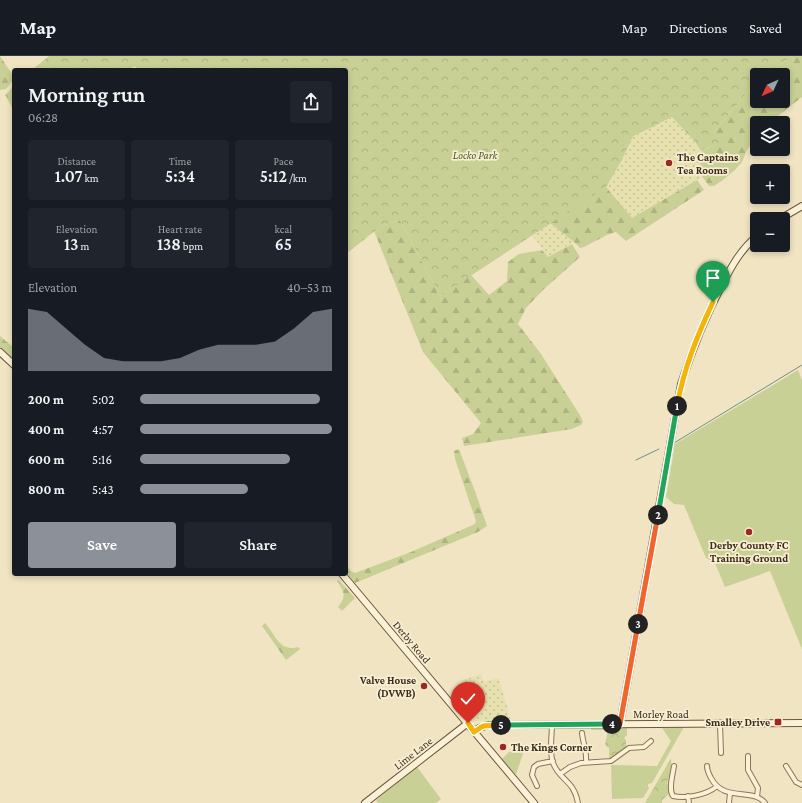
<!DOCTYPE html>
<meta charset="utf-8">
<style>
:root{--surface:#171b24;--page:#20242c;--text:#f1f3f6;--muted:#9ea1a6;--line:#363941;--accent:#8c9099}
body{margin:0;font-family:"Crimson Pro",serif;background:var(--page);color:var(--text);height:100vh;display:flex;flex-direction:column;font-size:15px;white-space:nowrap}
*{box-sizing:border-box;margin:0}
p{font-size:13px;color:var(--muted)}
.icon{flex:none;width:22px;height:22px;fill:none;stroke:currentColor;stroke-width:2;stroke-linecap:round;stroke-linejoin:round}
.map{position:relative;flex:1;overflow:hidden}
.drawer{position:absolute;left:12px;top:12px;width:336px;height:508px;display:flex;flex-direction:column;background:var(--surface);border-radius:4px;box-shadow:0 2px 6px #0003}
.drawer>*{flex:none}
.needle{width:26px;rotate:226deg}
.buttons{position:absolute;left:750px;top:12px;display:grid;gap:8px}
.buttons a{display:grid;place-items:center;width:40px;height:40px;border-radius:4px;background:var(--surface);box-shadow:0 2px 6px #0003;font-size:20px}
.pin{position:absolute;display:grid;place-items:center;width:34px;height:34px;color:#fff;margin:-41px -17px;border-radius:50% 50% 50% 0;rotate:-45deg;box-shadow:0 0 4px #0007}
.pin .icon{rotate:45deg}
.km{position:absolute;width:20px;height:20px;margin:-10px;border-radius:50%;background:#222;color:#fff;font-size:11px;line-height:20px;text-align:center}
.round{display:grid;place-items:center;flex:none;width:42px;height:42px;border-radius:4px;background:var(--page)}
.head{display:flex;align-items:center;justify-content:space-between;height:68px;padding:0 16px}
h1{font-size:22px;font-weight:600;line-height:30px}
.figures{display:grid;grid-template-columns:repeat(3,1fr);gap:6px;height:68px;padding:4px 16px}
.figures div{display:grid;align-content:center;border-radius:4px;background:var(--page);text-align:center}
.figures b{font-size:17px;font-weight:600}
.figures small{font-size:11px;font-weight:400}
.figures p{font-size:11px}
.chart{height:112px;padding:8px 16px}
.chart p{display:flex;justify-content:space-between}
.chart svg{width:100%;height:72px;margin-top:4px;fill:var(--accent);opacity:.7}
.action{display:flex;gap:8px;margin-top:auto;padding:8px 16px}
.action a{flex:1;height:46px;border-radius:4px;background:var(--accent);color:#fff;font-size:16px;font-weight:600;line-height:46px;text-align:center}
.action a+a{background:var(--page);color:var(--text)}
ul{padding:0 16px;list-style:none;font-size:13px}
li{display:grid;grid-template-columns:64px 48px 1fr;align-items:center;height:30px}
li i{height:10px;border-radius:5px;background:var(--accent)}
header{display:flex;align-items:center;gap:24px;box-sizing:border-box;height:56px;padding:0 20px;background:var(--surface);border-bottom:1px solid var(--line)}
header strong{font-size:19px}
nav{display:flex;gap:22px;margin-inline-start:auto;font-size:14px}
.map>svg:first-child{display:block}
</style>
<header>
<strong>Map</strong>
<nav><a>Map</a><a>Directions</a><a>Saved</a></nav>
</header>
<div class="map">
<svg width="802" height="747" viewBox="0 0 802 747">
<defs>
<pattern id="farmland-dots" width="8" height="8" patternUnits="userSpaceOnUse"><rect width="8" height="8" fill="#e7e0af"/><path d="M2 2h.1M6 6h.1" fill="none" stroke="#c7c096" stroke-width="1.8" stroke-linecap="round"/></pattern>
<pattern id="forest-firs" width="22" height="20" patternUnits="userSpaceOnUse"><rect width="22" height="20" fill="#c8d095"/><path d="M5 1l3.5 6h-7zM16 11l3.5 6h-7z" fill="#adb380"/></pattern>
<pattern id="park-crowns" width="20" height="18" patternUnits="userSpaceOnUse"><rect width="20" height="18" fill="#c8d095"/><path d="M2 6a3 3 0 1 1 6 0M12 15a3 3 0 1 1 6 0" fill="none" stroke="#adb380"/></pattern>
</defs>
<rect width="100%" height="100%" fill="#f1e4c2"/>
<path fill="url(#farmland-dots)" d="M672,61L695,87L701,95L695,99L702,110L703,115L700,122L632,162L606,131L620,107L633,80Z
M550,167L574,186L548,201L532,179Z
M481,618L484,626L499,622L511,665H475L450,640L463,633L461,625Z"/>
<path fill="#c8d095" d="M798,314L802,324V593L770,515L725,531L715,507L706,502L684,449L674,448L666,441L675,388Z
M684,671L652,727L648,728V731L649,732L643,742L612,743L611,709L657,710L671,685L662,672Z
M520,693L524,694L516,719L502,703L509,696Z
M417,711L441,743L436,747H378L376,744Z"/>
<path fill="url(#forest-firs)" d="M0,0L14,21V23L6,33L0,34Z
M576,0L660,67L633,80L620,107L606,131L632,162L697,124L704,134L626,185L616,176L607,179L584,191L580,192L574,186L550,167L591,140Z
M792,0H802V41L769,67H757V79L746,96L742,106L735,114L723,124L714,130H709L701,119C704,111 699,106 695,99L718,87L714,76L745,39L757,27V45H783V19H766Z
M400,164L440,240L471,219L489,239L507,225L508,206L519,198L542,194L548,201L572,188L580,201L544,233L526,252L518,268L541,298L581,361L583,366L581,369L572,373L464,390L462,382L473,378L481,367L423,296L374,175L381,170Z
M0,280L14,292V304L0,291Z
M459,393L476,438L487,470L478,476L355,527L346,516V508L351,515L355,517L411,496L475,468L476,465L455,403L454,395Z
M339,524L355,542L342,555L338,551C347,540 344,536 337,525Z
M265,567C276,579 279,596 298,591L300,593L286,604L262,570Z"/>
<path fill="url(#park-crowns)" d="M49,0H792L766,19H757V27L745,39L714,76L719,87L701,95L695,86L672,61L633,80L620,107L606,131L440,240L400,164L381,170L346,198V14H137L135,10L129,14H32Z
M14,30V55L5,39Z
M591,672H627V679L624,682L626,684V691L614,702L609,703V692L605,689L608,674H591Z
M671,702L672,721L668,723L667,727L669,730V738L662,744V747H645Z"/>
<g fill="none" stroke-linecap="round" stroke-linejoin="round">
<path stroke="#6b928a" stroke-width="1" d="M674,387L802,309
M636,404L659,393"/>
<defs>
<path id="street" d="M552,668C552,680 549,696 553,707C560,725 574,724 578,747
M720,668L721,697
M582,677C583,687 587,696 586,706
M748,700V714L758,732L757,741
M674,710C673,718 668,733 673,740C685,743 706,739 716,731
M707,710C707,715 709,718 711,722C724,747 753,731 765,747
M786,710L796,726L802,729
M560,718L570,711L581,707L611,705L629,692L644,691L651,685
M537,730L532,719L534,711L538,708L553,705
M688,740L689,747
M729,747L730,737"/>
<path id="secondary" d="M780,163L802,150
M0,296L14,309
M342,518L534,747
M620,668L681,328C692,294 705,261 722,229C731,211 741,193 757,180
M474,676L479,672L489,669L802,667
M365,747L468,667"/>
</defs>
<use href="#street" stroke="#8c7558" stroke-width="6"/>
<use href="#secondary" stroke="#6e563b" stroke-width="8"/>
<use href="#street" stroke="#fbf1d6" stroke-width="4"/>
<use href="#secondary" stroke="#fbf1d6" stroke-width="6"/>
</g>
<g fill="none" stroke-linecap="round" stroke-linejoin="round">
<defs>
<path id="split-1" d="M677,350C684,312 697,280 713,246"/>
<path id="split-2" d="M658,459L677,350"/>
<path id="split-3" d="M638,568L658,459"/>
<path id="split-4" d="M612,668H620L638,568"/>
<path id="split-5" d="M501,669L612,668"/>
<path id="split-6" d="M468,667L474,676L483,670L501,669"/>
</defs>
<use href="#split-1" stroke="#fff" stroke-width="8"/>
<use href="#split-2" stroke="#fff" stroke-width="8"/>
<use href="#split-3" stroke="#fff" stroke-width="8"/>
<use href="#split-4" stroke="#fff" stroke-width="8"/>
<use href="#split-5" stroke="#fff" stroke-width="8"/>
<use href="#split-6" stroke="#fff" stroke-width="8"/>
<use href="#split-1" stroke="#f5b400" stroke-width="5"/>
<use href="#split-2" stroke="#22a559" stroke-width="5"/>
<use href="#split-3" stroke="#f0652b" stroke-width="5"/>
<use href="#split-4" stroke="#f0652b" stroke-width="5"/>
<use href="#split-5" stroke="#22a559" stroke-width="5"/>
<use href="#split-6" stroke="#f5b400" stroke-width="5"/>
</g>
<g fill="#a02623" stroke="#f8eed2" stroke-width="1.5">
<circle cx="669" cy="107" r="4"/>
<circle cx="749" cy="476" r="4"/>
<circle cx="424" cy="630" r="4"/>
<rect x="774" y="662" width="8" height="8" rx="2"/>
<circle cx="503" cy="691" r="4"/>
</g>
<g text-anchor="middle" stroke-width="3.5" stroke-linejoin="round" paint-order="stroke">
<g font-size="11" font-style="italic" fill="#4a5922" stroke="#f8eed2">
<text x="475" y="103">Locko Park</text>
</g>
<g font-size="11" font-weight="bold" fill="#3b2c1d" stroke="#f8eed2" text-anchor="start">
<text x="677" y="105">The Captains<tspan x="677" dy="13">Tea Rooms</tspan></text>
<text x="749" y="493" text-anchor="middle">Derby County FC<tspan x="749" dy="13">Training Ground</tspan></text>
<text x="416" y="628" text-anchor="end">Valve House<tspan x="416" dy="13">(DVWB)</tspan></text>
<text x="770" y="670" text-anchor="end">Smalley Drive</text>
<text x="511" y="695">The Kings Corner</text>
</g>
<g font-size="11" fill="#3b2c1d" stroke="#f8eed2">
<text transform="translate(412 586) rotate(50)" y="4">Derby Road</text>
<text x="661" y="662">Morley Road</text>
<text transform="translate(413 697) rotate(-38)" y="4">Lime Lane</text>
</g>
</g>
</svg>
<div class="buttons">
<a><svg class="needle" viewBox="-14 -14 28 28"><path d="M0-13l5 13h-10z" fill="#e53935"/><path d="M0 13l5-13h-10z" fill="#9ea1a6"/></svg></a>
<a><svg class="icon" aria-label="layers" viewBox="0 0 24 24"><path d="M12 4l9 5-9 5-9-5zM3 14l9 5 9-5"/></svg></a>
<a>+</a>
<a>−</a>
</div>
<div class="pin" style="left:713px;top:246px;background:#1e9e55"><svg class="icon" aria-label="arrive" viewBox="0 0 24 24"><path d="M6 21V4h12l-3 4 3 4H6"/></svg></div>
<div class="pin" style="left:468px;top:667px;background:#d93025"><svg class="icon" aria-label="check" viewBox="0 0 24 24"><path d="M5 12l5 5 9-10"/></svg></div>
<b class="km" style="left:677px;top:350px">1</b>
<b class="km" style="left:658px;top:459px">2</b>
<b class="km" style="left:638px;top:568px">3</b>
<b class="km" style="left:612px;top:668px">4</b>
<b class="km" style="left:501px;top:669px">5</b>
<section class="drawer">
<div class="head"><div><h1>Morning run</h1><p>06:28</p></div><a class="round"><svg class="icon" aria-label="share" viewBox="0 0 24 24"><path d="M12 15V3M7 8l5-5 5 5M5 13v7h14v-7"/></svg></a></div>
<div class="figures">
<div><p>Distance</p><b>1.07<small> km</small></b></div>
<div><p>Time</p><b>5:34</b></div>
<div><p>Pace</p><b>5:12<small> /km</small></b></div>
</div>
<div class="figures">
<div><p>Elevation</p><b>13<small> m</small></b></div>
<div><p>Heart rate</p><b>138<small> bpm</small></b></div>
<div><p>kcal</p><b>65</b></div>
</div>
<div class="chart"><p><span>Elevation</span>40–53 m</p>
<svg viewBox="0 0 160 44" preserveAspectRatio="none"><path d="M0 44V6L10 8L20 18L30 28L40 36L50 38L60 38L70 38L80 36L90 31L100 28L110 28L120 28L130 26L140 18L150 8L160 6V44z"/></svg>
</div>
<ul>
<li><b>200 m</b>5:02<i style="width:94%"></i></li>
<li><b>400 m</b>4:57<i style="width:100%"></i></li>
<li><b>600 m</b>5:16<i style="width:78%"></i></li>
<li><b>800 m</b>5:43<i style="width:56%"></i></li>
</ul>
<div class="action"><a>Save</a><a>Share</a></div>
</section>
</div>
